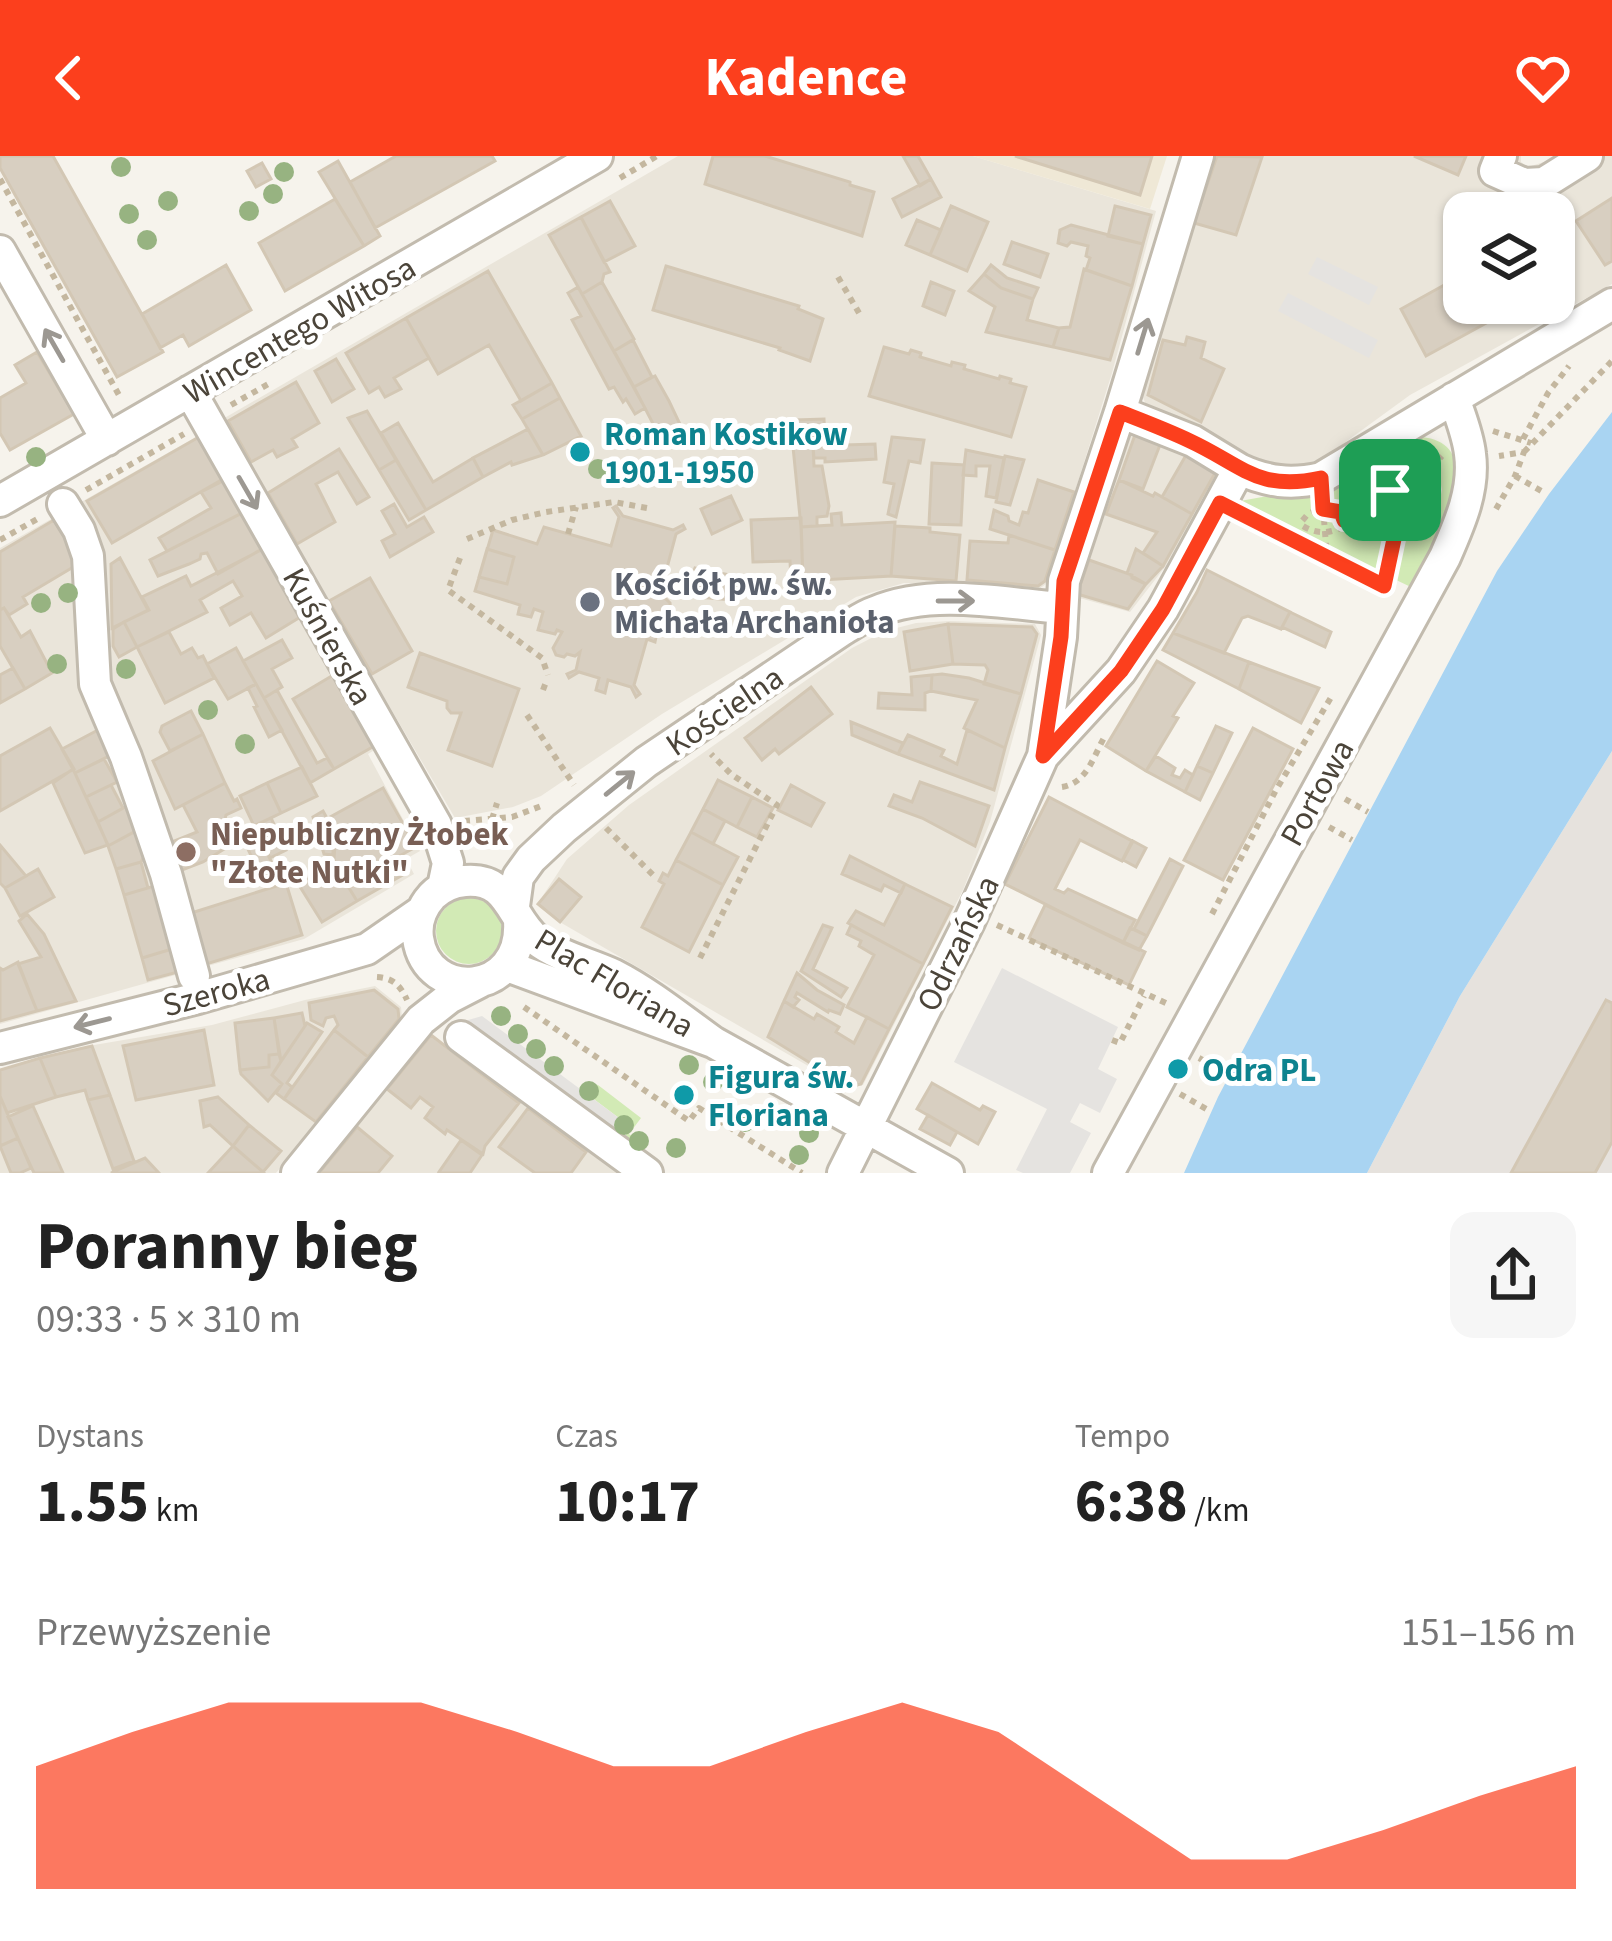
<!DOCTYPE html>
<html lang="pl">
<meta charset="utf-8">
<style>
:root{--surface:#fff;--page:#f6f6f6;--text:#222;--muted:#767676;--accent:#fc3f1d}
body{margin:0;font-family:"Source Sans 3",sans-serif;background:var(--page);color:var(--text);height:100vh;display:flex;flex-direction:column;font-size:45px;white-space:nowrap}
*{box-sizing:border-box;margin:0}
p{font-size:39px;color:var(--muted)}
.icon{flex:none;width:66px;height:66px;fill:none;stroke:currentColor;stroke-width:2;stroke-linecap:round;stroke-linejoin:round}
.map{position:relative;height:1017px;overflow:hidden}
.details{display:flex;flex-direction:column;background:var(--surface);flex:1}
.details>*{flex:none}
.fabs{position:absolute;left:1443px;top:36px;display:grid;gap:24px}
.fabs a{display:grid;place-items:center;width:132px;height:132px;border-radius:24px;background:var(--surface);box-shadow:0 3px 9px #0004;font-size:60px}
.pin{position:absolute;display:grid;place-items:center;width:102px;height:102px;color:#fff;margin:-51px;border-radius:24px;box-shadow:0 6px 18px #0006}
.round{display:grid;place-items:center;flex:none;width:126px;height:126px;border-radius:24px;background:var(--page)}
.overview{display:flex;align-items:center;justify-content:space-between;height:204px;padding:0 36px}
h1{font-size:66px;font-weight:700;line-height:90px}
.figures{display:grid;grid-template-columns:repeat(3,1fr);gap:18px;height:204px;padding:12px 36px}
.figures div{display:grid;align-content:center}
.figures b{font-size:60px;font-weight:700}
.figures small{font-size:33px;font-weight:400}
.figures p{font-size:33px}
.chart{height:336px;padding:24px 36px}
.chart p{display:flex;justify-content:space-between}
.chart svg{width:100%;height:216px;margin-top:12px;fill:var(--accent);opacity:.7}
header{display:flex;justify-content:space-between;align-items:center;height:156px;padding:0 36px;background:var(--accent);color:#fff;font-size:54px;font-weight:700}
.map>svg:first-child{display:block}
</style>
<header><svg class="icon" aria-label="back" viewBox="0 0 24 24"><path d="M15 5l-7 7 7 7"/></svg>Kadence<svg class="icon" aria-label="heart" viewBox="0 0 24 24"><path d="M12 20l-8-8c-3-5 5-10 8-4 3-6 11-1 8 4z"/></svg></header>
<div class="map">
<svg width="1612" height="1017" viewBox="0 0 1612 1017">
<rect width="100%" height="100%" fill="#f6f3ec"/>
<path fill="#eae5da" fill-rule="evenodd" d="M678,0H973L1156,55L1112,217L1046,428L1039,433L904,427L856,441L662,558L541,640L513,651L455,662L221,264Z
M1215,0H1521V6L1528,11L1563,0H1612V128L1410,239L1325,301L1288,314L1266,310L1146,249L1142,239ZM1464,57H1554V147H1464Z
M1134,270L1222,310L1165,411L1130,456L1076,441L1075,436Z
M203,277L379,591L368,598L420,695L406,703L414,718L304,783L0,868V392Z
M950,465L1035,468L1041,479L990,666L963,734L863,929L848,933L558,765L543,751L542,741L567,703L629,649L852,492L885,475L916,467Z
M375,830L401,851L402,862L276,1017H0V913L94,889L212,869L305,844Z
M429,877L623,1017H315Z"/>
<path fill="#e6e2dd" d="M1612,595V1017H1367L1460,840Z"/>
<path fill="#efe8d6" d="M973,0H1167L1150,53Z"/>
<path fill="#d2eab5" d="M1422,281C1496,289 1430,396 1413,432L1242,351L1240,345L1324,330Z
M436 775a33 33 0 1 1 66 0a33 33 0 1 1-66 0Z
M586,926L598,929L641,962L629,978L642,987L637,995L626,987V978L631,971L579,932Z"/>
<path fill="#e5e3e0" d="M1317,101L1378,131L1369,149L1308,118Z
M1288,137L1378,184L1369,202L1278,155Z
M1002,812L1118,871L1098,913L1117,923L1100,957L1080,947L1070,966L1091,977L1070,1017H1023L1016,1014L1047,953L954,906Z
M482,860L631,971L619,987L458,867Z"/>
<path fill="#a9d4f2" d="M1612,256V595L1460,840L1367,1017H1184L1218,941L1497,415L1549,338Z"/>
<path fill="#d8cfc1" stroke="#d3c7b4" stroke-width="3" d="M0,0H53L163,196L117,221L0,12Z
M396,0H492L495,5L375,72L350,26Z
M713,0H765L850,26V29L874,36L862,80L705,28Z
M903,0H918L931,23L920,30Z
M1015,0H1152L1140,39Z
M1217,0L1262,1L1236,79L1194,67Z
M1414,0H1466L1458,19Z
M338,5L380,80L364,90L319,16Z
M262,7L271,23L256,31L247,15Z
M931,23L941,41L902,61L893,43Z
M1612,42V105L1605,109L1576,65Z
M335,43L364,90L285,135L259,87Z
M610,45L635,90L604,106L581,61Z
M951,50L988,66L967,115L930,99Z
M1115,50L1151,59L1143,88L1108,80Z
M581,61L610,116L604,118L602,126L582,138L549,79Z
M917,64L941,74L930,99L906,89Z
M1071,69L1143,88L1132,130L1086,114L1090,102L1086,100L1088,90L1071,86L1067,90L1058,87L1060,74Z
M1012,86L1048,98L1040,121L1004,108Z
M226,109L251,154L189,190L183,179L160,192L142,158Z
M991,109L1007,122L1038,132L1033,143L1001,132L984,118Z
M666,110L799,150L798,153L823,163L810,205L779,194L780,192L653,154Z
M1084,113L1132,130L1110,204L1053,191L1059,172L1070,171Z
M488,115L552,227L521,245L489,189L438,218L406,162Z
M984,118L1001,132L1033,143L1027,164L1059,172L1053,191L986,176L995,151L969,135Z
M1464,118V147H1523L1426,200L1401,153Z
M602,126L634,183L614,195L582,138Z
M931,126L954,135L945,159L923,150Z
M578,131L645,252L635,258L626,243L623,246L614,231L609,233L572,164L581,160L568,137Z
M406,162L429,202L394,222L401,233L385,241L379,231L369,237L346,197Z
M1187,181L1205,186L1201,202L1224,213L1201,266L1148,239L1163,184L1185,189Z
M633,184L652,221L634,231L614,195Z
M884,191L909,198L911,194L921,197L920,201L951,210L952,206L965,209L964,213L999,223L1000,220L1011,223L1010,227L1026,231L1011,281L869,240Z
M37,196L74,258L10,294L0,277V242L26,227L15,209Z
M336,203L354,233L332,246L315,215Z
M655,220L669,245L687,283L663,287L634,231Z
M296,226L319,267L292,283L297,291L277,301L273,294L251,306L228,265Z
M552,227L560,242L522,263L513,249Z
M560,242L581,280L543,299L522,263Z
M367,255L396,304L379,314L348,262Z
M824,263L825,290L797,291L796,264Z
M398,267L433,326L473,302L483,321L426,354L381,277Z
M528,273L543,299L512,309L511,306L483,321L473,302Z
M1137,273L1163,281L1143,333L1119,324Z
M199,281L223,323L112,387L87,345Z
M892,281L924,284L920,307L909,305L896,361L888,358L894,328L884,326Z
M875,288L876,303L825,306V302H814L813,290Z
M813,290L814,310H822L829,350L827,360L817,361V370L801,371L793,291Z
M339,293L369,341L357,348L338,316L316,328L335,366L297,388L268,337Z
M966,294L1004,302L996,342L986,340L990,310H976V320L963,319Z
M1189,294L1219,310L1192,358L1162,341Z
M1005,300L1024,304L1010,349L996,346Z
M396,304L426,354L409,364L379,314Z
M932,307L964,309L961,369L929,368Z
M225,324L242,357L167,395L159,382L211,352L201,336Z
M1038,324L1074,336L1055,394L990,373L994,354L1008,360L1009,365L1019,369L1023,356L1028,357Z
M1119,324L1153,340L1155,337L1192,358L1163,410L1143,397L1157,376L1106,358Z
M731,340L742,364L712,378L701,353Z
M394,348L407,371L424,361L433,376L390,401L382,385L395,378L382,355Z
M616,350L623,360L673,374L683,369L685,373L676,378L664,423L672,425L670,430L662,427L660,437L670,447L671,458L664,467L651,470L649,478L656,481L655,486L647,483L634,529L640,538L636,541L631,531L608,524L605,537L596,534L599,522L579,516L569,522L567,518L576,514L580,496L575,500L567,498L564,501L556,499L553,492L562,476L557,474L555,478L538,474L543,456L534,453L531,461L518,458L520,449L475,435L493,374L537,388L544,371L611,390L619,361L613,352Z
M242,357L262,393L218,418L207,397L201,398L200,403L189,408L158,420L150,404Z
M841,357L842,369L895,366L891,420L803,425L801,371L832,369L831,358Z
M801,362L803,425L791,426L790,405L753,406L751,364Z
M54,364L80,407L23,441L27,448L9,459L4,452L0,454V396Z
M895,370L930,372V376L960,379L956,425L891,420Z
M1009,379L1055,394L1045,425L1038,430L967,424L970,385L1008,387Z
M263,393L302,460L266,482L251,457L230,469L221,452L242,440L233,425L200,444L207,456L137,491L124,466L149,454L142,441L186,420L191,430Z
M487,393L514,401L507,428L479,421Z
M1136,393L1163,410L1146,428L1127,417Z
M120,402L148,454L112,472L111,408Z
M1089,404L1132,419V422L1146,428L1128,453L1077,438Z
M695,412L739,421L731,444L684,440Z
M1207,414L1290,456L1281,473L1248,460L1242,462L1224,497L1173,477L1197,436Z
M370,422L412,495L372,518L329,445Z
M4,452L21,481L30,475L52,517L25,533L0,490V454Z
M1290,456L1331,476L1325,491L1282,471Z
M124,466L137,491L119,501L113,490V473Z
M948,468L1032,471L1037,478L1021,538L984,528L988,514L985,509L953,508Z
M948,468L953,508L910,515L904,476Z
M169,476L181,498L192,492L198,502L203,500L214,522L165,547L137,491Z
M1173,477L1249,506L1239,533L1163,494Z
M282,484L292,502L272,513L282,531L264,542L243,505Z
M236,492L256,528L228,543L207,508Z
M420,497L519,533L492,610L448,594L461,557H451L447,552V545L408,531Z
M1157,505L1194,527L1173,560L1178,562L1146,615L1106,590Z
M1249,506L1319,532L1301,567L1239,533Z
M13,512L25,533L0,547V519Z
M335,518L376,589L334,613L293,543Z
M942,518L969,522L1021,538L1005,592L964,572L977,544L931,535L932,519Z
M932,519L931,535L925,537V554L878,552L879,537L912,539L911,521Z
M256,528L282,574L269,581L254,551L257,550L248,532Z
M811,531L832,558L779,598L775,593L762,604L745,582Z
M277,534L317,607L327,602L334,613L310,627L264,542Z
M191,555L203,578L170,595L160,576L162,570Z
M851,566L903,587L898,598L852,579Z
M1216,570L1232,577L1213,617L1197,610Z
M50,572L74,613L0,655V600Z
M1253,572L1293,593L1223,724L1184,704Z
M98,574L111,599L75,617L62,593Z
M967,574L1005,592L994,634L898,598L908,579L944,594L941,600L957,608Z
M203,578L225,627L175,653L153,605Z
M1156,600L1175,612L1172,619L1180,622L1185,614L1193,619L1185,636L1146,615Z
M104,603L117,626L86,641L75,617Z
M1197,610L1213,617L1200,644L1185,636Z
M302,611L317,640L281,657L267,627Z
M73,613L108,689L85,697L53,627Z
M718,624L752,641L737,671L703,653Z
M920,626L989,650L975,690L922,662L889,650L894,639L912,646Z
M225,627L234,645L237,643L241,652L226,659L223,671L231,689L203,706L174,717L167,699L172,686L197,676L183,649Z
M267,627L281,657L254,670L240,640Z
M111,629L123,652L98,666L86,641Z
M791,629L824,647L811,670L778,654Z
M383,632L416,691L347,728L334,704L336,671L330,661Z
M752,641L773,652L757,681L737,671Z
M1049,641L1132,685L1122,705L1080,684L1055,733L1064,737L1068,733L1135,764L1123,787L1005,728Z
M129,649L141,672L108,690L98,666Z
M703,653L725,665L713,688L691,676Z
M323,655L333,673V699L324,698L313,661Z
M271,662L286,694L270,702L254,670Z
M138,674L147,695L141,706L116,713L108,690Z
M256,674L272,707L258,714L242,681Z
M691,676L738,701L723,729L676,704Z
M1133,685L1146,692L1136,711L1123,704Z
M0,689L26,720L5,732L0,727Z
M850,700L905,728L901,737L884,729L881,735L842,718Z
M400,702L408,716L357,745L349,732Z
M1170,703L1183,710L1147,780L1134,773Z
M332,704L357,745L322,766L297,726Z
M676,704L723,729L689,796L642,771L664,728L659,725L663,717L668,720Z
M141,706L148,732L124,739L116,713Z
M38,713L54,741L20,760L5,732Z
M559,723L581,741L560,766L538,748Z
M286,727L302,779L203,809L188,758Z
M905,728L952,751L923,808L848,767L856,755L884,769Z
M154,730L172,793L142,802L124,739Z
M1045,749L1145,796L1129,829L1029,782Z
M27,758L44,778L76,845L37,855L18,808L41,801L19,765Z
M823,769L832,772L813,813L847,832L841,841L801,815Z
M851,769L923,808L889,873L847,851L874,799L859,790L861,785L847,778Z
M1130,772L1147,780L1139,794L1123,787Z
M172,793L178,816L148,824L142,802Z
M18,806L37,855L0,865V812L3,814Z
M797,817L817,834L844,849L840,858L829,854L828,856L797,837L795,841L799,844L793,851L784,845Z
M374,834L398,853L399,863L368,901L334,874L338,869L334,860L326,862L323,870L311,864L309,847Z
M1606,844L1612,847V986L1595,1017H1511Z
M784,845L814,863L817,858L839,871L836,876L854,887L867,861L889,873L861,928L849,931L768,881Z
M302,857L305,870L281,905L274,862Z
M274,862L279,898L269,899V911L240,914L235,867Z
M307,867L322,876L287,927L292,931L284,943L276,937L282,928L272,919Z
M204,874L214,929L136,944L123,890Z
M334,874L368,901L316,966L284,943Z
M431,879L519,947L485,990L483,998L447,974L445,978L425,962L433,951L420,941L411,952L387,933Z
M92,890L110,939L88,944L85,934L56,941L40,902Z
M279,898L281,905L272,919L282,928L268,945L241,918L240,914L269,911V899Z
M40,902L56,941L7,957L0,940V914Z
M932,927L980,954L983,950L995,956L978,988L917,953Z
M110,939L134,1005L113,1013L88,944Z
M0,940L18,982L0,990Z
M218,941L249,969L233,990L210,969L204,971L200,945Z
M33,950L63,1017H34L8,961Z
M528,952L586,996L571,1017H535L499,991Z
M928,959L957,976L950,989L920,973Z
M249,969L281,995L263,1016L233,990Z
M357,971L392,1000L378,1017H319Z
M18,982L31,1012L20,1017H11L0,990Z
M461,984L482,999L470,1017H441L439,1016Z
M233,990L263,1016L264,1017H208Z
M145,1002L159,1017H111L117,1014Z"/>
<g fill="none" stroke-linecap="round" stroke-linejoin="round">
<defs>
<path id="minor" d="M1501,0L1495,15L1524,28L1544,27L1587,0
M0,95L107,284
M190,235L436,669L448,707L443,731
M1120,256L1193,285L1239,313
M0,345L597,0
M63,348L79,374L88,400L95,528L126,601L166,718L194,820
M1043,600L1121,515L1163,453L1239,313C1267,326 1291,329 1321,322L1612,148
M514,750L518,721L531,703L564,672L646,606L842,474C853,468 863,460 875,456C932,432 1002,447 1061,452
M519,765C524,841 427,847 418,782C416,766 422,751 432,740C441,731 453,726 465,725C511,721 510,764 538,785C557,800 591,808 614,819C649,837 681,863 713,886
M507,810L713,886L948,1017
M461,881L647,1017
M0,892L198,842L367,793L422,755
M297,1017L421,864L449,842L480,826
M843,1017L969,766L1043,600L1061,481L1064,425L1120,256L1198,0
M1108,1017L1445,401C1459,369 1475,334 1470,298C1468,279 1460,260 1454,242"/>
</defs>
<use href="#minor" stroke="#c2bbae" stroke-width="36"/>
<path stroke="#c4b79f" stroke-width="6" stroke-dasharray="6 6" stroke-linecap="butt" d="M620,22L657,0
M0,23L120,241
M838,121L859,157
M231,249L272,226
M1493,275L1531,287
M1523,283L1548,237L1569,210
M1524,296L1612,205
M1423,319C1444,344 1404,374 1378,372L1374,358C1385,337 1399,319 1423,319Z
M1423,319L1442,300
M1515,320L1545,337
M1361,331L1383,343
M86,334L184,278
M1323,351L1327,401
M1319,353L1341,356L1342,371C1329,378 1316,378 1303,370L1302,365L1308,358Z
M1496,353L1515,320L1524,296L1499,300
M1245,360L1394,434
M1344,364L1374,362
M568,378L576,351
M467,383L512,364L546,356L614,346L652,353
M0,384L39,362
M460,402L448,434L542,502L548,519
M1384,430L1398,369
M543,534L546,526
M527,559L574,629
M1062,631C1087,627 1093,601 1105,580
M1345,643L1368,656
M492,663L497,647
M464,665L512,661L544,649
M1329,671L1352,684
M606,672L654,720
M1212,758L1276,634L1333,538
M997,769L1170,849
M700,802L777,649L731,618L711,598
M377,821C393,822 400,829 407,844
M524,851L689,965L699,952L802,1017
M1112,884L1120,887L1144,840
M1199,902L1227,917
M1180,938L1208,954"/>
<use href="#minor" stroke="#fff" stroke-width="30"/>
</g>
<g fill="#97b381">
<circle cx="121" cy="11" r="10"/>
<circle cx="284" cy="16" r="10"/>
<circle cx="273" cy="38" r="10"/>
<circle cx="168" cy="45" r="10"/>
<circle cx="249" cy="55" r="10"/>
<circle cx="129" cy="58" r="10"/>
<circle cx="147" cy="84" r="10"/>
<circle cx="36" cy="301" r="10"/>
<circle cx="598" cy="313" r="10"/>
<circle cx="68" cy="437" r="10"/>
<circle cx="41" cy="447" r="10"/>
<circle cx="57" cy="508" r="10"/>
<circle cx="126" cy="513" r="10"/>
<circle cx="208" cy="554" r="10"/>
<circle cx="245" cy="588" r="10"/>
<circle cx="501" cy="860" r="10"/>
<circle cx="518" cy="878" r="10"/>
<circle cx="536" cy="893" r="10"/>
<circle cx="689" cy="909" r="10"/>
<circle cx="554" cy="910" r="10"/>
<circle cx="713" cy="926" r="10"/>
<circle cx="589" cy="935" r="10"/>
<circle cx="745" cy="966" r="10"/>
<circle cx="624" cy="969" r="10"/>
<circle cx="809" cy="977" r="10"/>
<circle cx="639" cy="985" r="10"/>
<circle cx="676" cy="992" r="10"/>
<circle cx="799" cy="999" r="10"/>
</g>
<defs><path id="oneway-shaft" d="M-6 0H5M1.5-3L5.5 0L1.5 3" fill="none" stroke-width="1.6" stroke-linecap="round" stroke-linejoin="round" transform="scale(3)"/></defs>
<g stroke="#9c9892">
<use href="#oneway-shaft" transform="translate(1143 180) rotate(-73)"/>
<use href="#oneway-shaft" transform="translate(54 189) rotate(-120)"/>
<use href="#oneway-shaft" transform="translate(248 337) rotate(60)"/>
<use href="#oneway-shaft" transform="translate(956 445)"/>
<use href="#oneway-shaft" transform="translate(620 627) rotate(-39)"/>
<use href="#oneway-shaft" transform="translate(92 867) rotate(166)"/>
</g>
<g fill="none" stroke-linecap="round" stroke-linejoin="round">
<defs>
<path id="route" d="M1120,256C1143,265 1167,274 1190,285C1242,309 1258,336 1321,322L1323,353L1341,356L1344,364L1374,362C1381,339 1398,320 1423,319C1442,339 1415,359 1397,369L1384,430L1220,347L1163,453L1121,515L1043,600L1061,481L1064,425Z"/>
</defs>
<use href="#route" stroke="#fff" stroke-width="24"/>
<use href="#route" stroke="#fc3f1d" stroke-width="15"/>
</g>
<g fill="#0f9aa8" stroke="#fff" stroke-width="4.5">
<circle cx="580" cy="296" r="12"/>
<circle cx="1178" cy="913" r="12"/>
<circle cx="684" cy="939" r="12"/>
</g>
<circle fill="#6b7280" stroke="#fff" stroke-width="4.5" cx="590" cy="446" r="12"/>
<circle fill="#8d6e63" stroke="#fff" stroke-width="4.5" cx="186" cy="696" r="12"/>
<g text-anchor="middle" stroke-width="10" stroke-linejoin="round" paint-order="stroke">
<g font-size="33" fill="#4b4439" stroke="#fff">
<text transform="translate(299 173) rotate(-30)" y="12">Wincentego Witosa</text>
<text transform="translate(329 480) rotate(61)" y="12">Kuśnierska</text>
<text transform="translate(724 554) rotate(-34)" y="12">Kościelna</text>
<text transform="translate(1316 636) rotate(-61)" y="12">Portowa</text>
<text transform="translate(957 787) rotate(-64)" y="12">Odrzańska</text>
<text transform="translate(615 826) rotate(31)" y="12">Plac Floriana</text>
<text transform="translate(216 835) rotate(-15)" y="12">Szeroka</text>
</g>
<g font-size="33" font-weight="bold" fill="#0d838f" stroke="#fff" text-anchor="start">
<text x="604" y="289">Roman Kostikow<tspan x="604" dy="38">1901-1950</tspan></text>
<text x="1202" y="925">Odra PL</text>
<text x="708" y="932">Figura św.<tspan x="708" dy="38">Floriana</tspan></text>
</g>
<g font-size="33" font-weight="bold" fill="#5b616d" stroke="#fff" text-anchor="start">
<text x="614" y="439">Kościół pw. św.<tspan x="614" dy="38">Michała Archanioła</tspan></text>
</g>
<g font-size="33" font-weight="bold" fill="#785e54" stroke="#fff" text-anchor="start">
<text x="210" y="689">Niepubliczny Żłobek<tspan x="210" dy="38">"Złote Nutki"</tspan></text>
</g>
</g>
</svg>
<div class="fabs">
<a><svg class="icon" aria-label="layers" viewBox="0 0 24 24"><path d="M12 4l9 5-9 5-9-5zM3 14l9 5 9-5"/></svg></a>
</div>
<div class="pin" style="left:1390px;top:334px;background:#1e9e55"><svg class="icon" aria-label="arrive" viewBox="0 0 24 24"><path d="M6 21V4h12l-3 4 3 4H6"/></svg></div>
</div>
<section class="details">
<div class="overview"><div><h1>Poranny bieg</h1><p>09:33 · 5 × 310 m</p></div><a class="round"><svg class="icon" aria-label="share" viewBox="0 0 24 24"><path d="M12 15V3M7 8l5-5 5 5M5 13v7h14v-7"/></svg></a></div>
<div class="figures">
<div><p>Dystans</p><b>1.55<small> km</small></b></div>
<div><p>Czas</p><b>10:17</b></div>
<div><p>Tempo</p><b>6:38<small> /km</small></b></div>
</div>
<div class="chart"><p><span>Przewyższenie</span>151–156 m</p>
<svg viewBox="0 0 160 44" preserveAspectRatio="none"><path d="M0 44V19L10 12L20 6L30 6L40 6L50 12L60 19L70 19L80 12L90 6L100 12L110 25L120 38L130 38L140 32L150 25L160 19V44z"/></svg>
</div>
</section>
